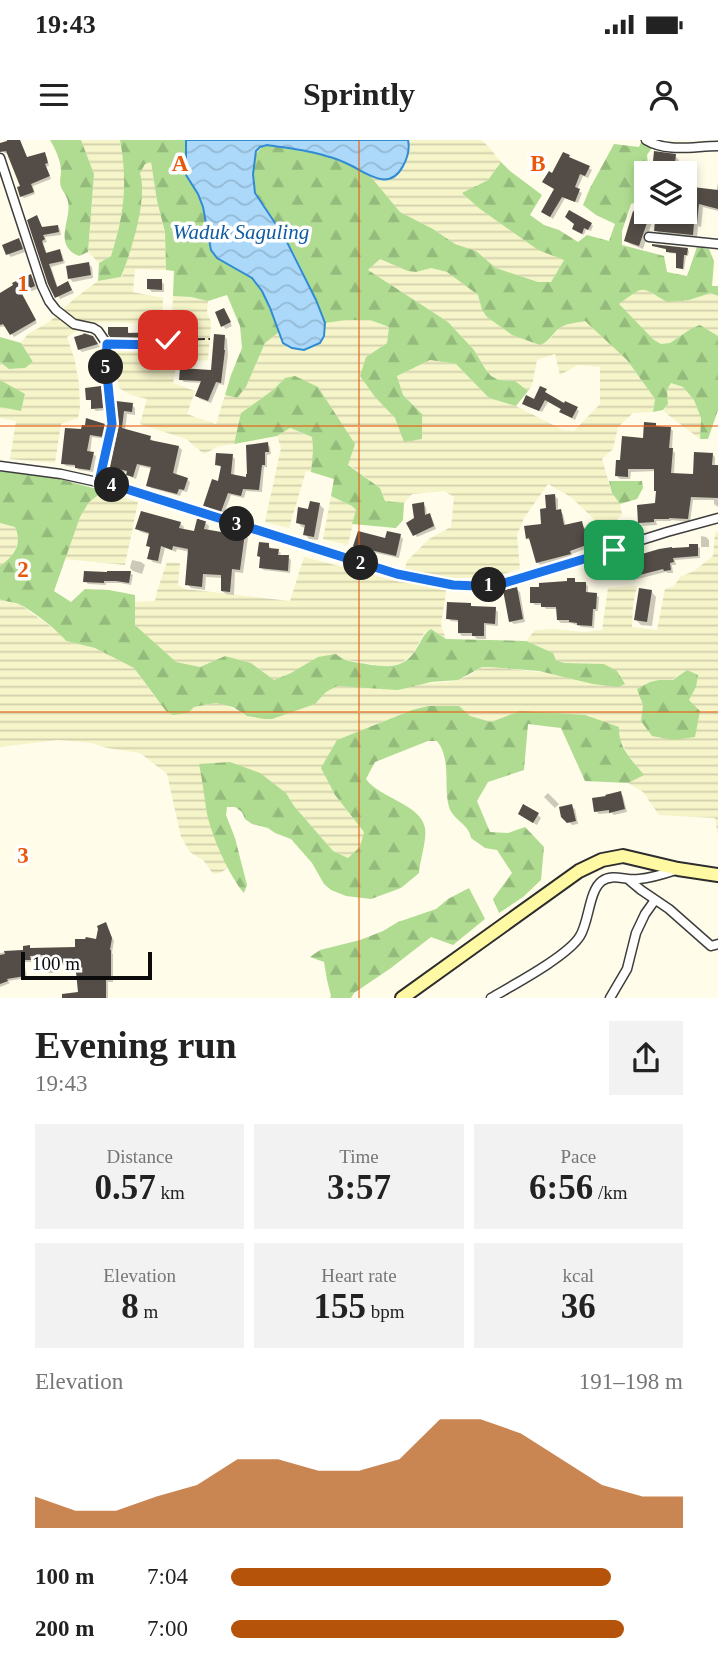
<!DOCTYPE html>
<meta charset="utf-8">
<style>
:root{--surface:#fff;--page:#f2f2f2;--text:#222;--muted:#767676;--accent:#b45309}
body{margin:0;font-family:Georgia,serif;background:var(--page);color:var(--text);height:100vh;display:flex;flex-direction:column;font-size:26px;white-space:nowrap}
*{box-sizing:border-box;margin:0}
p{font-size:23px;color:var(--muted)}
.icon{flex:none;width:38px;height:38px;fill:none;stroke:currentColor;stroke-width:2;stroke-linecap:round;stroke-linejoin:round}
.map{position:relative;height:858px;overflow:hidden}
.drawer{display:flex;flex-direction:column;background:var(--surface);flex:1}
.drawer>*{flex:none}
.controls{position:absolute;left:634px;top:21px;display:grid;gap:14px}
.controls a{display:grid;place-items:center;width:63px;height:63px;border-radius:0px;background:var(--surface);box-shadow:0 4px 10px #0003;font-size:35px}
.scale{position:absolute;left:21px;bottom:18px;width:131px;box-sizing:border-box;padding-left:7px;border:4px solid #0b0b0b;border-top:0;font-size:19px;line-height:24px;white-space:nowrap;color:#0b0b0b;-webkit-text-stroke:5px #fff;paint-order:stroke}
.pin{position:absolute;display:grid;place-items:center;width:60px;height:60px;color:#fff;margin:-30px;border-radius:14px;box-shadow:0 4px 10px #0006}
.km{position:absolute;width:35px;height:35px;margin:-18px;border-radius:50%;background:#222;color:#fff;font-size:19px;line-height:35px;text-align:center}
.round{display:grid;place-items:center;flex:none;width:74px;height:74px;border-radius:0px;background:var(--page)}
.head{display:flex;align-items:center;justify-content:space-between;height:119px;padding:0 35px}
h1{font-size:38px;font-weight:700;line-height:52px}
.metrics{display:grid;grid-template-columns:repeat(3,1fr);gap:10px;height:119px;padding:7px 35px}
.metrics div{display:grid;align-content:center;border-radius:0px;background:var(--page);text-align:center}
.metrics b{font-size:35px;font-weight:700}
.metrics small{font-size:19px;font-weight:400}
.metrics p{font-size:19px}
.chart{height:196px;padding:14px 35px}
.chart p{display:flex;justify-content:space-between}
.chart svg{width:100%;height:126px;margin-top:7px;fill:var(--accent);opacity:.7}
ul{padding:0 35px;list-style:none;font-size:23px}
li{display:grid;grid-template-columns:112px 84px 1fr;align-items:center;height:52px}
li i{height:18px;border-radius:9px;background:var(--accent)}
.status{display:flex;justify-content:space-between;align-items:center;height:49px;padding:0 35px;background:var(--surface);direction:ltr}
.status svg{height:19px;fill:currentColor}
header{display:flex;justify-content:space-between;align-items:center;height:91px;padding:0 35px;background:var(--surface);font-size:32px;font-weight:700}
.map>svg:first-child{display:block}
</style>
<div class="status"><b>19:43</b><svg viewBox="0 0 49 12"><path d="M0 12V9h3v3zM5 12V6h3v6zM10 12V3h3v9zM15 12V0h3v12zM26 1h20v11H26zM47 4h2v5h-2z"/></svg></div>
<header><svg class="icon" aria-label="menu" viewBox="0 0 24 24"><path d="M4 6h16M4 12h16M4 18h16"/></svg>Sprintly<svg class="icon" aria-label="person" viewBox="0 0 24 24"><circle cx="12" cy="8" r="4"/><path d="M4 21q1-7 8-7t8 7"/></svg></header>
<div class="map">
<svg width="718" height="858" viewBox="0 0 718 858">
<defs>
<pattern id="farmland-rules" width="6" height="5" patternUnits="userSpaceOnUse" patternTransform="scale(1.75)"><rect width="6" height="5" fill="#f6f4c9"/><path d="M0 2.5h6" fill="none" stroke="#d2d0ab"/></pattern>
<pattern id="forest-firs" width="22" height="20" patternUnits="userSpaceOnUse" patternTransform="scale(1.75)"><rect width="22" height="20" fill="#afdc91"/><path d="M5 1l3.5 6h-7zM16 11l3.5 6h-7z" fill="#95bb7c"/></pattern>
<pattern id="water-waves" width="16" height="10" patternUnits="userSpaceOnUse" patternTransform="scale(1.75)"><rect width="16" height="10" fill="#acd9f9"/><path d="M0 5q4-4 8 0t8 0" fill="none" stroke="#93b9d4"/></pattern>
</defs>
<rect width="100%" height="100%" fill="#fffce9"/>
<path fill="url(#farmland-rules)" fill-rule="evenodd" d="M81,0H120L123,18L125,38L123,65L117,97L111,116L99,123L88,112L94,34Z
M408,0H481L489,7L501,22L488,40L476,45L480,69L538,110L564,120L551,142H538L496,128L476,111L455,104L433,89L400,72L371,37L387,40L410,9Z
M151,22L157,61L165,92L166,130L135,129L133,152L163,158L162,185L113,182L89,183L67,197L75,221L79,244L80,269L78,278L61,284L55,323L10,319L16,281L0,278V267L21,271L25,255L0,240V222L9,229L25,228L33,222L21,203L28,194L49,182L74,159L98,141L122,137L132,103L139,33L145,24Z
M380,119L408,131L416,132L431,128L447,132L478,155L482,170L487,177L512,195L547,202L557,190L563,185L585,181L627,220L655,259L653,272L633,273L618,287L613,309L602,319L612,353L620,364L622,374L614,384L600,385L571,357L548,344L524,378L517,395L520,429L496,436L448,439L441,485L446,499L431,489L424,493L413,514L400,524L386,527L342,519L291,533L274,540L251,523L225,516L200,527L175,522L134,484L135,462L155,461L157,451L167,422L180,423L178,445L185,449L290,461L304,417L401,442L407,421L429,399L451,387L454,357L444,351L412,354L404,363L385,361L380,348L348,324L335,275L318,247L285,238L273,250L242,272L234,304L219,306L204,314L186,299L140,284L147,259L131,255L119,248L114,211H163L171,207L173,156L191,157L208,161L207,173L211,182L208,220L177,223L173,243L195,251L187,274L216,284L225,255L237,258L246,247L265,203L279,192L284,203L324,196L325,183L346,180H370L389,187L387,203L366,217L375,257L395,278L422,274L403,255L397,236L430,220L456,224L489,258L516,266L563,290L574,291L600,264V227L578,225L560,235L555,214L537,220L532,246L528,251L515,241L499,240L491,236L486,230L474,210L448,182L368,130Z
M640,149H648L654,155L689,160L712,153L718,156V196L700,185L692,188L670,203L661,204L654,200L618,164Z
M671,243L683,247L694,260L701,278L700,299L663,271L668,264L667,250Z
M289,288L312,297L313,310L311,332L306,331L289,388L265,382L281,308L277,296Z
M104,351L138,362L125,425L64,419L80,377L89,362Z
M331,356L352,366L356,370L348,405L323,399Z
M0,383L15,387L19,395L18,402L12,417L0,426Z
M718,391V696L715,678L659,675L643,652L628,643L643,634L628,615L619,598V587L520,571L491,582L428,566L411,570L337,600L335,655L364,692L361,707L348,718L333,711L294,666L286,653H205L206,668L210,684L228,728L220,733L213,734L204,721L190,712L181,697L167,634L140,613L107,608L91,603L58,600L0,607V459L9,463H18L61,494L66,501L95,508L134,528L155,557L194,567L216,563L224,564L247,576L255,578L315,564L326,552L337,546L363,547L449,542L466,537L482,527H490L549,533L604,524L564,523L556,520L552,513L526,501L535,490L552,489L584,492L602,490L608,448L637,446L633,465L632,487L657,490L665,449L674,446L680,437L694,431L713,416L715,393ZM687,530L696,547L689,560L641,581L643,565L659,540H672Z"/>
<path fill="url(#forest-firs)" d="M50,0H81L94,34L88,112L79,116C52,105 72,79 68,62C67,56 63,52 61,47C59,42 61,36 61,31C61,21 55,8 50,0Z
M120,0H186V35L198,54L203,67L211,110L217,118L252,138L262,151L279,192L265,203L246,247L237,258L225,255L231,235L242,208L240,186L227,155L208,161L191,157L173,156L174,131L166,130L165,92L157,61L151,22L145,24L140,33C148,59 131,112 121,137L98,141L99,123L111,116C124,76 128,42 120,0Z
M642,0H657L647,15L649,33H646L645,59L631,64L622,91V105L664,116L667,132L687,136L697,107L709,109L714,121L712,146H718V156L711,153L689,160L667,162C639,146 646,145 619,164L654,200L661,204L670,203L692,188L700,185L718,196V270L708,299H700L701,278L694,260L683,247L671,243L667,250L668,264L663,270L653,272L655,259L627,220L585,181C576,183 564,183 557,190C551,196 548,202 540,205L512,195L487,177L482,170L478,155L447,132L431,128L416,132L408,131L380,119L368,130L448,182L474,210L486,230L491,236L499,240L515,241L528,251L516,266L489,258L456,224L430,220L397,236L403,255L422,274V299L404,302L395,278L375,257L360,236L366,217L387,203L389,187L370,180H346L325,183C314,155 301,125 286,99C277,83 261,69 256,53C251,39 250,9 267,5L324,15L350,25L371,37L400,72L433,89L455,104L476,111L496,128L538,142H551L564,120L538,110L480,69L462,53L488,40L501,22L510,31L542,55L530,75L544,85L559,90L578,102L587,95L609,101L615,84L596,75L583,65L590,48L614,4L639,7Z
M0,197L21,203L33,222L25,228L9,229L0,222Z
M295,236L318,247L355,304L348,325L380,348L385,361L404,363L403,380L396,388L352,384L356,370L352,366L331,356L334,339L311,332L313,310L312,297L290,288L277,296L234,304L241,273L273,250L285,238Z
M0,240L25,254L21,271L0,267Z
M0,330L48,336L104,351L89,362L80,377L54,451L71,462L85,449L109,450L135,455V485L176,522L200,527L225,516L251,523L274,540L291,533L318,517L336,514C345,522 355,522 366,524C389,528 406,529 418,506C423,498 423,494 431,489L446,499L526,501L553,513L556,520L564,523L604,524L617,531L625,544L618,547L593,544L539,531L490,527H482L458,540L431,542L398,550L337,546L326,552L315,564L272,579H264L247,576L233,567L216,563L194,567L188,573L173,575L166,571L134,528L95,508L66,501C60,492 27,466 16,463C11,462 6,462 0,459V426C14,416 23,404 15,387L0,383Z
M609,341H642L643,348L637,359L620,364L612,353Z
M687,530L698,535L696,547L689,560L700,571L695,597L674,600L652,596L641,581L643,565L637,549L650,542L659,540H673Z
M428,566H459L470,576L491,582L520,571L585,575L619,587C618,607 631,619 644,635L628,643L585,641L561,588L528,584L524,630L488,642L477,661L490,692L508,693L525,687L544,707L541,740L523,757L499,773L493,759L512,733L497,710L485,708L471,698C469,684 453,680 449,667C443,646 452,620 437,601H428L375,622L366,639C379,658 421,664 425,688C427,700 420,720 419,733L401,748L371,759L346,756L331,750L324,744L312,723L291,699L275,693L268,688L252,684L245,679L242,672L235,667H227L226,675L235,698L247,745L244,753C229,736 209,691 206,668C204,653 202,639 199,624L230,622L260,633L286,653L294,666L333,711L348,718L360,707L364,692L335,655L321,628L337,600L412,570Z
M469,748L485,779L453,805L431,797L391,828L354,853L351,858H330L331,856L327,840L324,822L310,817L320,810L360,800L383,791L398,782L436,769L448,759Z"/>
<path fill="url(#water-waves)" stroke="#308bd2" stroke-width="2" d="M186,0H408C410,9 408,17 403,26C390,51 369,35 352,26C344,22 335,18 326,16C308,10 286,8 267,5L260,7L256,11L253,34L255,53L285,98L316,160L325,183L324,196L320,203L304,210L292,208L283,203L270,168L262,151L252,138L217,118L211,110L203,67L198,54L186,35Z"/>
<path fill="#0003" d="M12,0H20L27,19L44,14L47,17L49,26L46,27L51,39L33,46L35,54L24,58L21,56L22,47L9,13H5L2,11Z
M675,16L679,20L678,33H659L660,25L655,20Z
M589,28L592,30L588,38L583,36L577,50L582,53L578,63L565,58L553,79L546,74L556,49L553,35Z
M718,43V71L703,67L701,87L698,86L697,98L660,94L656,90L685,86L688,64H684V48L716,52Z
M36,77L43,89L57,86L60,89L61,95L45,97L47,102L43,103L47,114L59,111L62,114L65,123L51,127L58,148L70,146L74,153L60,159L50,143Z
M648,78L652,82L643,109L630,104L626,100Z
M591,84L593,86L591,91L586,89L584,95L576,91Z
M19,100L22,103L25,112L11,117L8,114Z
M654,106L687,109L689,111L688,116H686L684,130L678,127V114L669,113L668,110Z
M88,124L92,127L93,138L73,142L70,139Z
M31,136L34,139L37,149L22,155L37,183L14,197L6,186L0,187V155Z
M161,141L164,144V152H152L149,149Z
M224,170L232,186L226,189L223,186Z
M127,189L130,195L161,194L164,197V205H136L134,203H117L114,199Z
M224,196L227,199L228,215L224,245L219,244L211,263L200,259L197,256L202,243L184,242L181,239L212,232Z
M96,201L100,207L82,212L79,209Z
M100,248L103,251L106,270L96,271L93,268V262L88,259Z
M541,249L548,254L547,255L565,265L576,268L579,271L575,280L564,274L562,270L548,262L542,272L526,266L524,263L535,261Z
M118,263L132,265L135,268V275L127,274L125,291L150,298L153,301L179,307L182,310L176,336L187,339L190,342L187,352L182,351L180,356L151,348L148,345L152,329L140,326L136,339L131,337L128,333L115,330L112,326L120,285Z
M655,284L658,288H670L673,291L672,310L675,313L674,335L695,336L712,314L715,317V327H718V367L714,364V360H693L690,382L671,380V381H656L657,385L643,386L640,383L657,365L656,331L631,332L630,339H620L617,336L622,322L644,300Z
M104,285L107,288L106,299L92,297L90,313L96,316L93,332L79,330L76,327L66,326L63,323L82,291Z
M267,304L270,307L271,314L267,315V327H264L262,352L246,351L244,358L231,355L224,374L209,369L205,366L220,343L223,328L217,325L232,316L235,319L234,337L247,340Z
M555,356L558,359V371H560L563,374L566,387L581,383L589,393L593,406L572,414L573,417L540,425L537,422L530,401L527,398L542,386Z
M319,364L324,369L318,400L309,399L305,394L306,388L302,387L298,383L309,371Z
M423,364L426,367L427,376L429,375L432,378L436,389L417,397L414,393L416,379Z
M180,383L184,387L183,390L195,393L206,383L209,386L208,391L235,396L244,395L248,398L243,433L235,432L234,455L226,454L222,451L223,438L206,437L205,450L191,448L187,444L190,412L177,409L176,412L165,408L161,424L153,422L149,418L151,409L148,405L150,395L141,392L137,389Z
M400,396L403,399L399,418L358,409L355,406L387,400Z
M701,396L706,397L709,400V407H701Z
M268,405L271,408V410L278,411L281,413L280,416L288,417L291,420L290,433L264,430L261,428Z
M697,406L700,408V418L675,420L676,425H672L673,433H668L666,432L633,440L631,438L617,440L614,437L624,421Z
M132,420L141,422L145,425L142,434L133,431L130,428Z
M130,433L133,435L131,445L120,443H106V445L88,444L85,441Z
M574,440L578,444L585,443L588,446V454L596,455L599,457L598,471H595L594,488L582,487L571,483H561L558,480V469H546L543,465H535L532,462Z
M516,449L520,452L525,482L514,484L510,481Z
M651,451L656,457L652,486L641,485L636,480Z
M470,465L473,468L495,469L498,472V486L486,485V499H477L474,496H462L459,493L460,482L451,481L448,478Z
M548,653L559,664L555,668L544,657Z
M620,653L623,656L627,672L614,675L612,673L599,674L596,671Z
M571,666L575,669L578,684L572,685L563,676Z
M538,675L541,678L537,685L523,677Z
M105,784L114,801L112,813L113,814V842H108V858H77L76,854L79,853L76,824L53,825V833H49L47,831L46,817L32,818V822H24L27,838L8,841L10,843L0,847V813L31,809H77L97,801Z"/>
<path fill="#544d47" d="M7,0H20L27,17L45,12L48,23L45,24L50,36L31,44L34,52L20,57L17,47L20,46L6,11L0,12V3L7,1Z
M654,11L676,14L674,33H658L659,22L653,21Z
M563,12L570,15L569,17L590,26L585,36L580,34L575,47L580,49L575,62L562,57L550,77L541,72L554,49L542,42L549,31L552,33Z
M684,46L718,50V69L699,64L697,83H694L693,95L654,91L655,81L683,84L686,61L684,60Z
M569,70L592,83L588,90L584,88L582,94L572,89L574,84L565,77Z
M633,71L649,77L639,106L624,101Z
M37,75L42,87L58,85L59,92L43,95L45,99L42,101L46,113L60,109L63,121L49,124L57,147L68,141L72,150L55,158L48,144L27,80Z
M19,98L23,109L6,115L2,105Z
M652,104L688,108L687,115H684L683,129L676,128V113L666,112V109L652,106Z
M89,122L91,135L68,139L66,126Z
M31,134L35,146L21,152L36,180L10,195L3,184L0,185V153L13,145L12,143Z
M147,139H162V150L147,149Z
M224,168L231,182L221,187L215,172Z
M108,187H128V193L161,192V202H131V201L112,200L108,194Z
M83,193L93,196L98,204L78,210L74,197L84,194Z
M214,194L225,195L224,210H225L221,243L216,242L208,261L195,256L201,241L179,240L180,228L211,230Z
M101,246L103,268L91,269V260H86L85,248Z
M540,246L547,249L545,252L564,263L565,261L578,267L572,278L559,272L561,269L545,260L539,271L522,264L526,255L534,259Z
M116,261L133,263L132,272L124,271L122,288L151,296L150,300L179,306L173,333L188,338L184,350L179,349L177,354L146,346L151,327L137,324L133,337L126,335L127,331L110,327L119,285Z
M86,278L105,284L103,297L90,295L87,311L94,312L90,330L75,328V325L61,324L65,288L81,289L82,285H85Z
M644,282L656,283V286L671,287L669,308H673L671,333L693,334L694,312L713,313L712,325H718V358L691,357L688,379L669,378V379H654V382L638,383L637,365L655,363L656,351H654V329H628V337L615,336L616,320H620L622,296L643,298Z
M268,302L269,312H265V325H262L259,350L243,349L241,356L228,353L221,372L203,366L212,339L218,341L221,326L215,325L216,313L233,314L231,334L246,337V334H247L246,305Z
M555,354L556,370L561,369L564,385L582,381L584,389L587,388L592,403L570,411L571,414L536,423L529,398L526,399L524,386L541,384L540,369L546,368L545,355Z
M310,361L320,363L314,397L303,395L305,385L296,383L298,367L308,369Z
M424,362L425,375L430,373L434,386L413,396L406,383L414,378L412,364Z
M141,371L181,382L179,388L194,391L197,379H199L206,381L204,389L233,394L234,391L245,393L240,430L232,429L230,452L221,451V435L203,434L202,447L185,445L188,409L173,406L172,410L161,406L158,421L147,419L150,407L146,406L149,393L135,389Z
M358,391L385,398L387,391L401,394L396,416L353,406Z
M259,402L269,403V408L279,409L278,415H289L288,431L259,428L260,417L257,416Z
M689,404H698V416L673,418L674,422L670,423L671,430L664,431L663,429L628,438V436L612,438L610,417L621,416L622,419L642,416V414L659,409L672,407V408L689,407Z
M84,431L107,432V431H131L129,443L116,441H104V443L83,442Z
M567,438H575V442H586V452L597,453L596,469H593L592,486L577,485V483L569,482V480H557L556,467H541V463H530V447H539V443L567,441Z
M517,447L523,479L509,482L503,450Z
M639,448L652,450L647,482L634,480Z
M447,462L471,463V466L496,467L495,484L484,483V496H472V493H458V480L446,479Z
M621,651L625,669L609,673V670L594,672L592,658L606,656L605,655Z
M523,664L539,673L533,683L518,674Z
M572,664L576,681L567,683L561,677L559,667Z
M106,782L112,798L110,810H111V840H106V858H62V854L78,852L75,822L51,823V831H45L44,815L30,816L31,820H23L25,836L7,839L8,841L0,844V815L5,814L4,811L23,810V806L30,805V808L75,807V799H85L86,797L96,799L98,789L97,786Z"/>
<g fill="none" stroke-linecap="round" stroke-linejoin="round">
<defs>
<path id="street" d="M646,0C668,13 694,6 718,6
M0,18L42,146L49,161L56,170L74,184L93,188L98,191L107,204L105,225L112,284L109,303L99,342
M649,97L718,104
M0,326L61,334L120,347L397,434L453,445L477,446L501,444L667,392L718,378
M629,740L641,750L669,769L711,806L718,804
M491,858C513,845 568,816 580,796C589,782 589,750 602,741C612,733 627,741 639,739C652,738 664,734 676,730
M610,858L627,829L636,793L645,774L655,760"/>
<path id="secondary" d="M402,858L579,731L602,720L623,716L678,729L718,735"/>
</defs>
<use href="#street" stroke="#3e3e3e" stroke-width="11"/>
<use href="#secondary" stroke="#2d2d2d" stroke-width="16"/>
<path stroke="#2d2d2d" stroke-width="2" stroke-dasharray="7 3.5" stroke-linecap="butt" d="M116,204L163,205L168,200L210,199"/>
<use href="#street" stroke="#fff" stroke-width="8"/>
<use href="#secondary" stroke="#fff9a4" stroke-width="12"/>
</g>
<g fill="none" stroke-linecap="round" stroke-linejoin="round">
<defs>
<path id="route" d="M168,200L163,205L107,204L106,225L112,284L99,342L120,347L397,434L453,445L477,446L501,444L614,410"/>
</defs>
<use href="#route" stroke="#fff" stroke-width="14"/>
<use href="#route" stroke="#1a73e8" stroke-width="9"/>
</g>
<path fill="none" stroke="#e8590c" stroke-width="2" stroke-opacity="0.55" d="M359,0V858M0,286H718M0,572H718"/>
<g text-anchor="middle" stroke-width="7" stroke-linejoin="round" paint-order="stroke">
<g font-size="21" font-style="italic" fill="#105ca1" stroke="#fff">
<text x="241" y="99">Waduk Saguling</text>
</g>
</g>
<g font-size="23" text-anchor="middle" font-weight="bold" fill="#e8590c" stroke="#fff" stroke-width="7" stroke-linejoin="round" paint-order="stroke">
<text x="180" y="31">A</text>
<text x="538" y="31">B</text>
<text x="23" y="151">1</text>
<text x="23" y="437">2</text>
<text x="23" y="723">3</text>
</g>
</svg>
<div class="controls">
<a><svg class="icon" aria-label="layers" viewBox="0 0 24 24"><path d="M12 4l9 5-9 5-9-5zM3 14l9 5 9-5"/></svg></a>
</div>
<div class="scale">100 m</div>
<div class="pin" style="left:614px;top:410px;background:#1e9e55"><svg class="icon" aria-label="arrive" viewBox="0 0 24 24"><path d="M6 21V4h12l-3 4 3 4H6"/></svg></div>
<div class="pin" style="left:168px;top:200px;background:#d93025"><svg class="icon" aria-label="check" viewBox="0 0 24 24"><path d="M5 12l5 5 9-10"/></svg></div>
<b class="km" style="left:489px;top:445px">1</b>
<b class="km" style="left:361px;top:423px">2</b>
<b class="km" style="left:237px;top:384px">3</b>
<b class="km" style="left:112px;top:345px">4</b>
<b class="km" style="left:106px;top:227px">5</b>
</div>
<section class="drawer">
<div class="head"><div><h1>Evening run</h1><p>19:43</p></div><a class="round"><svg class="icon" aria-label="share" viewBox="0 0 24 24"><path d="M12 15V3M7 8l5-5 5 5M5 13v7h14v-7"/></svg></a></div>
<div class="metrics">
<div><p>Distance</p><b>0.57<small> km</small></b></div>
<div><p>Time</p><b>3:57</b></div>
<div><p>Pace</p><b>6:56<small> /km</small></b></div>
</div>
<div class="metrics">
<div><p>Elevation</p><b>8<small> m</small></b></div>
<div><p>Heart rate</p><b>155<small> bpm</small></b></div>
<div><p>kcal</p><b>36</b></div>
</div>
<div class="chart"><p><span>Elevation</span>191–198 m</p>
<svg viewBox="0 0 160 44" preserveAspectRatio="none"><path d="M0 44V33L10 38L20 38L30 33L40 29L50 20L60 20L70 24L80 24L90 20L100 6L110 6L120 11L130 20L140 29L150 33L160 33V44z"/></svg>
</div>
<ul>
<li><b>100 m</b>7:04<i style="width:84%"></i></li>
<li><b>200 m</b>7:00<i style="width:87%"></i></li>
</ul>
</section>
